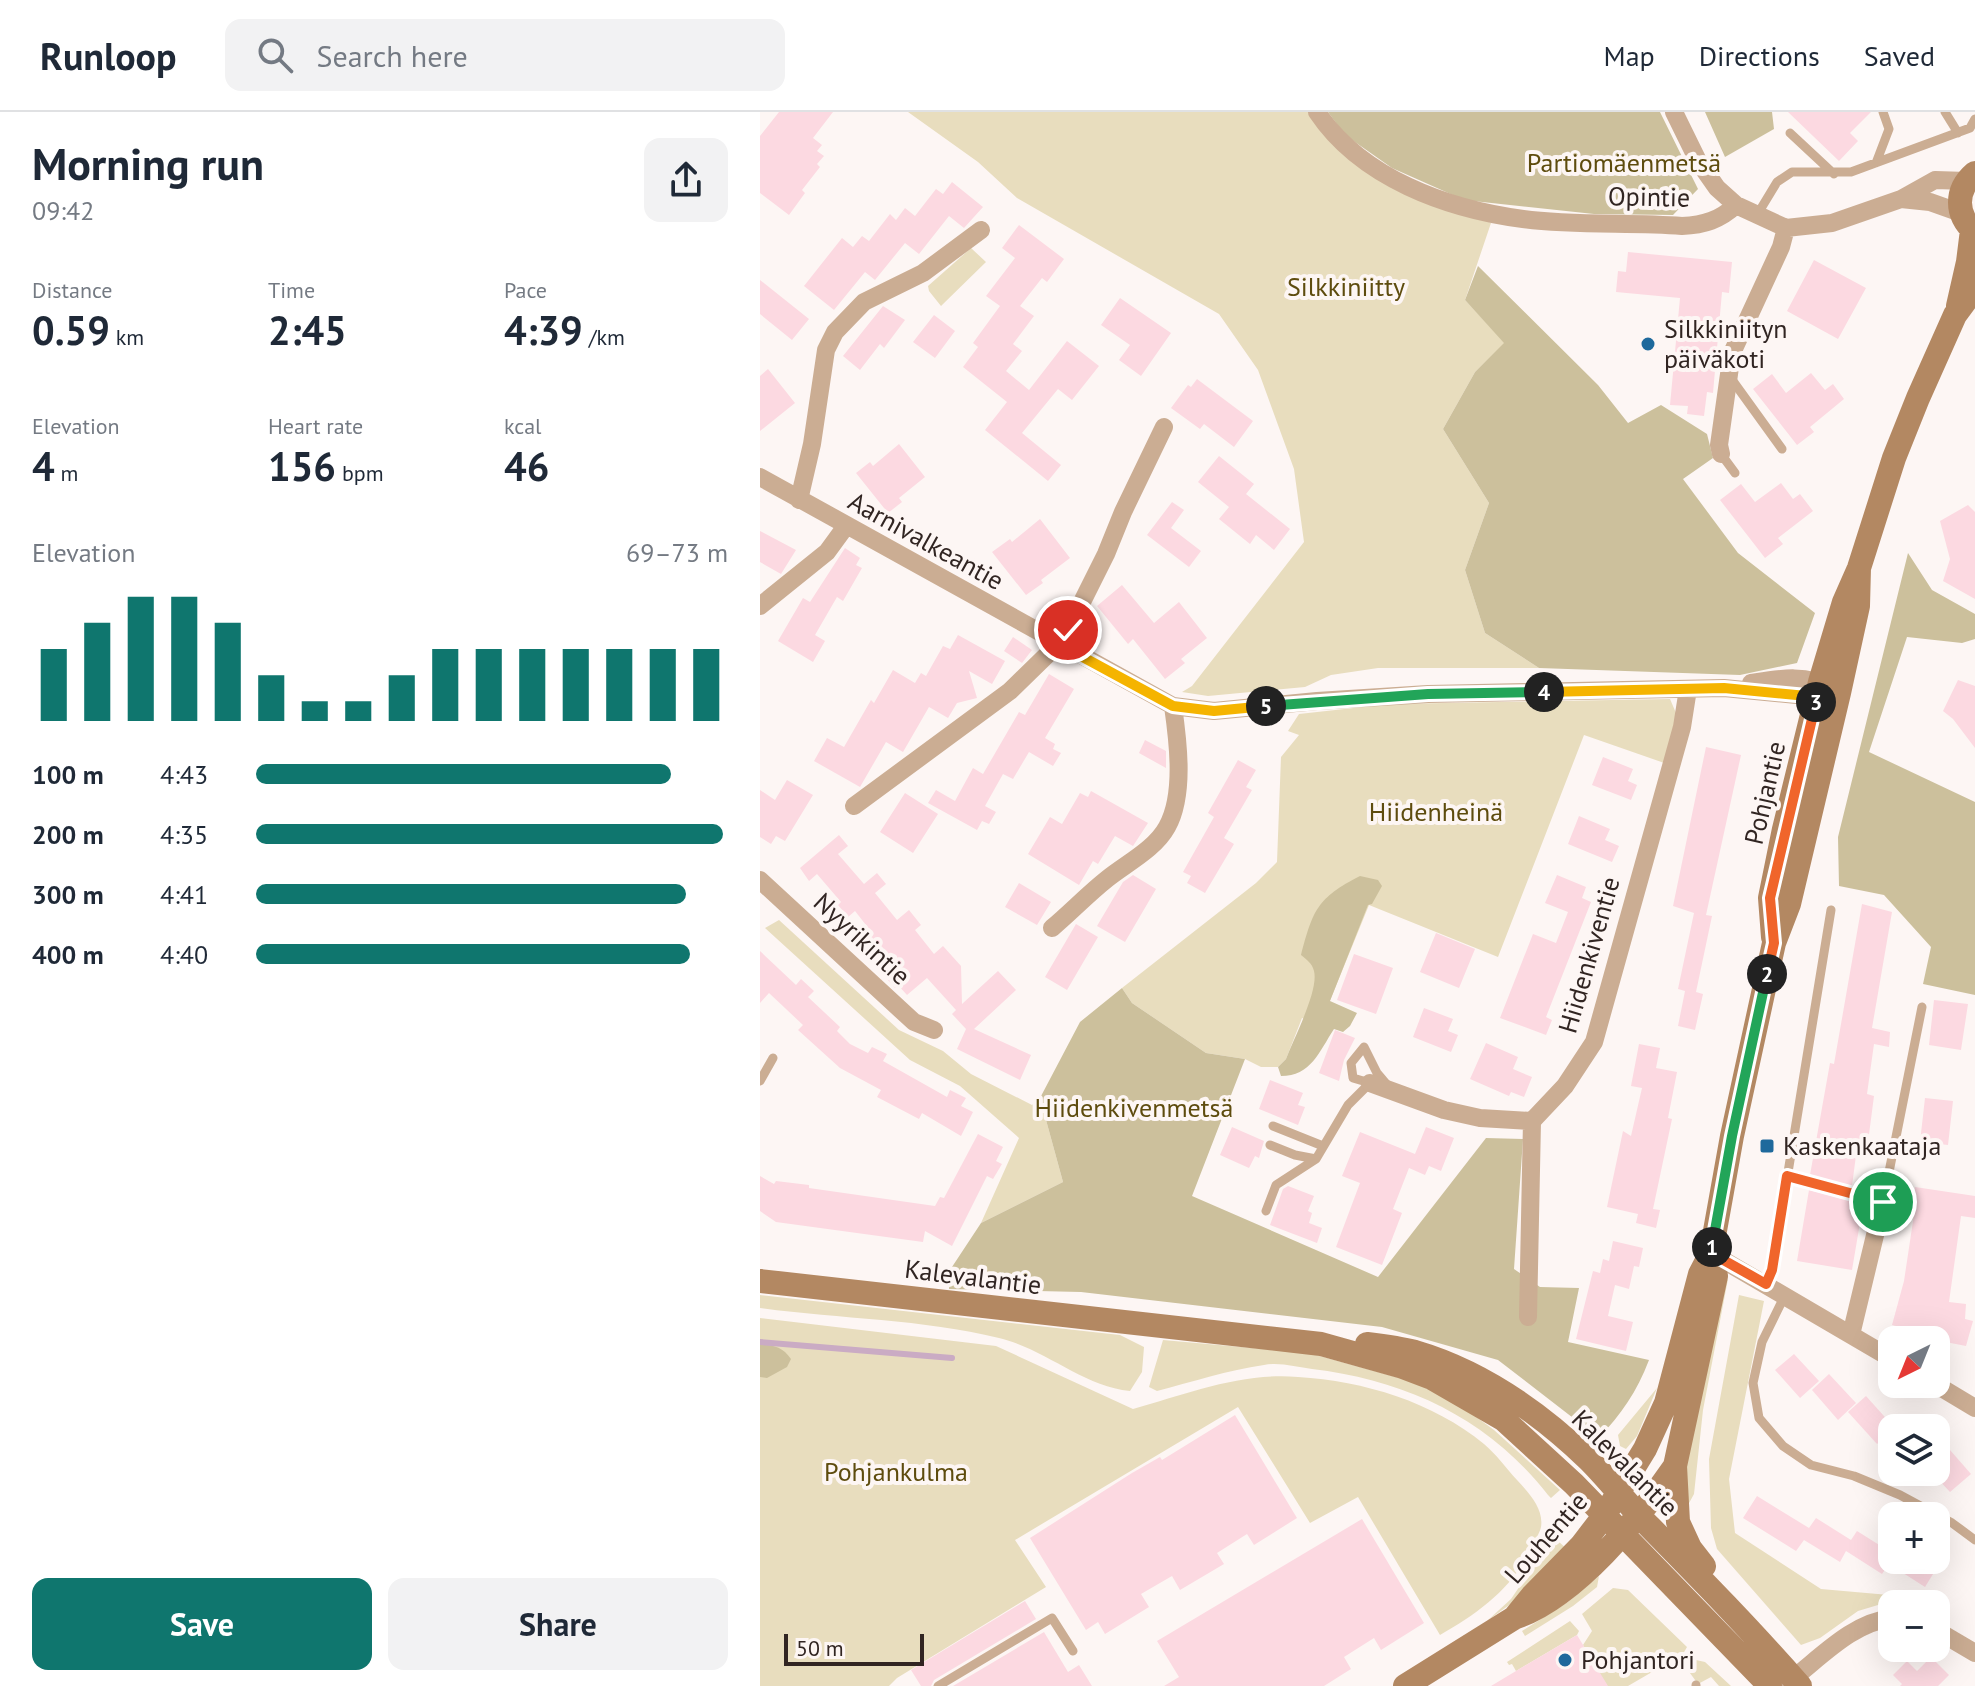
<!DOCTYPE html>
<meta charset="utf-8">
<style>
:root{--surface:#fff;--page:#f2f2f3;--text:#1f2937;--muted:#747a83;--line:#e0e1e3;--accent:#0f766e}
body{margin:0;font-family:"PT Sans",sans-serif;background:var(--page);color:var(--text);height:100vh;display:flex;flex-direction:column;font-size:30px;white-space:nowrap}
*{box-sizing:border-box;margin:0}
p{font-size:26px;color:var(--muted)}
.icon{flex:none;width:44px;height:44px;fill:none;stroke:currentColor;stroke-width:2;stroke-linecap:round;stroke-linejoin:round}
.map{position:relative;flex:1;overflow:hidden}
.side{display:flex;flex-direction:column;background:var(--surface);width:760px}
.side>*{flex:none}
.needle{width:52px;rotate:223deg}
.controls{position:absolute;left:1118px;top:1214px;display:grid;gap:16px}
.controls a{display:grid;place-items:center;width:72px;height:72px;border-radius:16px;background:var(--surface);box-shadow:0 8px 32px #0002;font-size:40px}
.scale{position:absolute;left:24px;bottom:20px;width:140px;box-sizing:border-box;padding-left:8px;border:4px solid #312522;border-top:0;font-size:22px;line-height:28px;white-space:nowrap;color:#312522;-webkit-text-stroke:6px #fdf6f4;paint-order:stroke}
.pin{position:absolute;display:grid;place-items:center;width:68px;height:68px;color:#fff;margin:-34px;border:4px solid #fff;border-radius:50%;box-shadow:0 2px 8px #0007}
.km{position:absolute;width:40px;height:40px;margin:-20px;border-radius:50%;background:#222;color:#fff;font-size:22px;line-height:40px;text-align:center}
.round{display:grid;place-items:center;flex:none;width:84px;height:84px;border-radius:16px;background:var(--page)}
.summary{display:flex;align-items:center;justify-content:space-between;height:136px;padding:0 32px}
h1{font-size:44px;font-weight:600;line-height:60px}
.figures{display:grid;grid-template-columns:repeat(3,1fr);gap:12px;height:136px;padding:8px 32px}
.figures div{display:grid;align-content:center}
.figures b{font-size:40px;font-weight:600}
.figures small{font-size:22px;font-weight:400}
.figures p{font-size:22px}
.chart{height:224px;padding:16px 32px}
.chart p{display:flex;justify-content:space-between}
.chart svg{width:100%;height:144px;margin-top:8px;stroke:var(--accent);stroke-width:6}
.primary-button{display:flex;gap:16px;margin-top:auto;padding:16px 32px}
.primary-button a{flex:1;height:92px;border-radius:16px;background:var(--accent);color:#fff;font-size:32px;font-weight:600;line-height:92px;text-align:center}
.primary-button a+a{background:var(--page);color:var(--text)}
ul{padding:0 32px;list-style:none;font-size:26px}
li{display:grid;grid-template-columns:128px 96px 1fr;align-items:center;height:60px}
li i{height:20px;border-radius:10px;background:var(--accent)}
header{display:flex;align-items:center;gap:48px;box-sizing:border-box;height:112px;padding:0 40px;background:var(--surface);border-bottom:2px solid var(--line)}
header strong{font-size:38px}
nav{display:flex;gap:44px;margin-inline-start:auto;font-size:28px}
.search{width:560px;height:72px;background:var(--page);display:flex;align-items:center;gap:20px;box-sizing:border-box;padding:0 28px;border-radius:16px;color:var(--muted);font-size:30px}
main{display:flex;flex:1;min-height:0}
.map>svg:first-child{display:block}
</style>
<header>
<strong>Runloop</strong>
<div class="search"><svg class="icon" aria-label="search" viewBox="0 0 24 24"><circle cx="10" cy="10" r="6"/><path d="M15 15l6 6"/></svg>Search here</div>
<nav><a>Map</a><a>Directions</a><a>Saved</a></nav>
</header>
<main>
<section class="side">
<div class="summary"><div><h1>Morning run</h1><p>09:42</p></div><a class="round"><svg class="icon" aria-label="share" viewBox="0 0 24 24"><path d="M12 15V3M7 8l5-5 5 5M5 13v7h14v-7"/></svg></a></div>
<div class="figures">
<div><p>Distance</p><b>0.59<small> km</small></b></div>
<div><p>Time</p><b>2:45</b></div>
<div><p>Pace</p><b>4:39<small> /km</small></b></div>
</div>
<div class="figures">
<div><p>Elevation</p><b>4<small> m</small></b></div>
<div><p>Heart rate</p><b>156<small> bpm</small></b></div>
<div><p>kcal</p><b>46</b></div>
</div>
<div class="chart"><p><span>Elevation</span>69–73 m</p>
<svg viewBox="0 0 160 44" preserveAspectRatio="none"><path d="M5 44V22M15 44V14M25 44V6M35 44V6M45 44V14M55 44V30M65 44V38M75 44V38M85 44V30M95 44V22M105 44V22M115 44V22M125 44V22M135 44V22M145 44V22M155 44V22"/></svg>
</div>
<ul>
<li><b>100 m</b>4:43<i style="width:88%"></i></li>
<li><b>200 m</b>4:35<i style="width:99%"></i></li>
<li><b>300 m</b>4:41<i style="width:91%"></i></li>
<li><b>400 m</b>4:40<i style="width:92%"></i></li>
</ul>
<div class="primary-button"><a>Save</a><a>Share</a></div>
</section>
<div class="map">
<svg width="1215" height="1574" viewBox="0 0 1215 1574">
<rect width="100%" height="100%" fill="#fdf6f4"/>
<path fill="#e8ddbe" d="M148,0H557L564,9L658,77L731,111L705,188L745,231L715,260L683,317L729,391L705,458L725,521L779,556H618L571,563L545,575L448,584L422,580L432,574L544,430L534,357L498,258L459,202L257,86L218,50Z
M211,136L226,150L181,194L169,179L168,174Z
M910,587L922,615L910,653L824,623L738,845L609,793L560,913L542,906L526,947L518,955H501L485,947L446,941L372,891L362,876L496,771L517,750L521,645L539,623L528,619L539,602L630,592Z
M19,808L139,918L183,939L211,962L272,993L280,986L303,1070L221,1111L259,1026L200,974L150,948L5,816Z
M968,1167L943,1298L934,1382L928,1393L924,1379L927,1349L964,1171Z
M0,1183L360,1223L384,1235L382,1260L370,1279C322,1274 286,1237 239,1226C162,1207 79,1207 0,1196Z
M979,1183L1004,1189L969,1367L975,1421L1061,1477L1163,1486L1158,1492L1138,1487L1098,1499L1060,1526L1041,1533L957,1437L951,1416L949,1347Z
M0,1206L236,1234L373,1297C427,1282 481,1260 538,1265C604,1269 673,1290 724,1332C736,1342 746,1356 757,1368C768,1380 784,1396 781,1415C780,1420 776,1426 774,1432C755,1474 719,1501 680,1523L598,1385L550,1411L478,1295L255,1428L286,1475L137,1566L129,1574H0Z
M403,1228L549,1241L654,1270L700,1293L734,1318L800,1378L791,1386L788,1383C729,1307 646,1268 552,1257C537,1255 519,1250 504,1253C468,1258 432,1270 397,1279L389,1275Z
M897,1276L877,1324L866,1337L860,1334L858,1323Z
M797,1428L809,1439L752,1491L727,1509L751,1487L788,1433Z
M839,1464L837,1475L813,1494L765,1524L762,1519L808,1490Z
M853,1476L868,1478L927,1535L923,1542L868,1574H847L823,1533L832,1519L822,1502Z
M810,1509L819,1519L817,1523L756,1559L752,1552L749,1553L747,1550Z
M936,1548L945,1550L971,1574H959L951,1565L938,1572L927,1557V1553Z"/>
<path fill="#ccc09c" d="M568,0H900L938,77L913,103L834,102L704,88L632,56L585,23Z
M945,0H1012L1014,17L965,45Z
M718,154L838,273L868,311L901,293L947,322L953,346L923,367L978,441L1055,501L1037,551L980,563L779,556L725,521L705,458L729,391L683,317L715,260L744,231L705,188Z
M1148,441L1172,478L1215,502V527L1202,531L1147,525L1109,640L1215,690V883L1163,872L1171,835L1124,783L1079,774L1078,725Z
M600,764L618,768L622,774L612,792L608,793L570,889L597,901L590,914L583,920L574,917C559,940 551,964 521,964L518,955L526,947C534,926 559,878 554,859C552,851 547,848 541,843C553,798 557,786 600,764Z
M362,876L372,891L446,941L485,947L432,1084L618,1165L726,1026L763,1027L754,1157L780,1175L819,1176L808,1230L889,1248C877,1280 861,1302 839,1326L738,1248L622,1215L321,1180L189,1177L190,1158L221,1111L303,1070L280,986L320,910Z
M0,1232C14,1233 23,1235 31,1247L27,1255L7,1266L0,1265Z"/>
<g fill="none" stroke-linecap="round" stroke-linejoin="round">
<path stroke="#caabc4" stroke-width="6" d="M0,1230L192,1246"/>
</g>
<path fill="#fcd9e1" d="M19,0H73L53,26L62,33L57,39L64,44L57,52L60,55L42,78L45,81L29,103L0,81V24Z
M1028,0H1111L1090,21L1098,29L1079,49Z
M192,70L223,95L204,116L189,104L159,142L145,131L115,168L105,160L74,198L44,174L82,126L93,135L102,124L109,129L130,102L136,108L145,96L155,104L176,77L183,82Z
M259,113L304,147L287,170L282,166L260,194L274,204L253,232L262,239L246,259L269,278L307,229L339,254L312,288L298,277L262,321L301,353L288,369L225,318L247,290L203,255L218,235L213,231L240,194L226,184L255,146L242,136Z
M868,140L972,150L969,181L962,180L953,281L947,280L944,304L927,302L928,294L910,293L920,186L856,180L858,159L866,160Z
M1054,148L1106,176L1078,227L1027,199Z
M0,168L49,207L32,228L0,202Z
M360,186L411,221L381,264L359,248L370,233L341,213Z
M123,194L145,208L124,236L120,232L100,258L83,244Z
M174,203L195,219L175,246L153,230Z
M8,257L35,291L0,319V264Z
M1051,261L1065,278L1073,272L1084,287L1050,315L1054,320L1037,333L993,277L1012,262L1026,281Z
M437,267L493,309L474,335L444,312L440,317L411,296L428,273L431,275Z
M139,332L165,365L139,386L142,390L128,401L96,361L110,350L113,354Z
M459,344L494,372L486,382L530,417L514,438L496,423L490,432L459,407L469,395L438,370Z
M1021,371L1033,387L1040,382L1053,399L1018,426L1023,432L1005,446L960,388L981,372L995,390Z
M412,390L424,398L411,416L441,439L429,455L387,423Z
M1208,393L1215,400V487L1183,469L1190,447L1180,409Z
M280,407L310,446L281,468L283,471L266,483L232,440L250,427L252,430Z
M0,419L36,438L21,462L0,450Z
M85,436L100,446L96,453L102,456L83,489L77,485L55,523L65,529L53,550L18,529L43,486L50,490Z
M362,473L394,511L419,490L447,526L421,547L425,551L405,567L373,527L368,532L337,494Z
M198,523L245,549L232,572L209,559L217,586L197,591L188,606L169,595L143,640L126,630L100,675L54,649L67,626L84,635L111,588L114,591L133,558L155,571L161,561L166,564L183,534L190,537Z
M253,525L272,538L262,551L244,539Z
M289,562L314,577L285,626L295,632L293,637L301,641L293,654L269,640L253,667L243,662L225,694L236,700L229,712L222,709L217,718L168,691L176,678L195,689L213,656L223,662L259,600L265,603Z
M1198,568L1215,574V636L1193,607L1183,599Z
M385,628L406,639V656L379,641Z
M946,635L981,643L946,803L952,804L936,880L943,882L935,918L918,914L925,879L918,877L934,801L913,794Z
M843,645L873,657L868,669L877,673L871,688L832,673Z
M478,648L496,658L486,675L492,678L464,726L474,732L445,781L427,771L431,764L423,760L454,705L448,701Z
M27,668L53,683L25,729L16,724L11,732L0,725V678L15,688Z
M331,679L388,711L373,734L355,724L338,752L333,749L319,773L268,742L290,705L302,712L320,681L328,685Z
M145,681L178,702L153,741L120,720Z
M819,704L850,717L845,728L859,734L852,750L808,732Z
M79,723L88,734L78,742L104,772L117,761L126,772L115,781L137,808L149,798L161,813L155,818L174,842L183,834L201,854L202,892L238,859L256,878L214,917L271,943L260,968L197,937L206,917L192,902L196,898L167,866L147,883L138,873L135,876L98,834L113,822L95,799L88,805L78,793L81,790L57,762L49,769L40,756Z
M373,763L396,777L365,830L337,814L363,770Z
M797,763L826,775L822,786L831,790L786,905L792,908L786,923L740,906L773,822L796,831L808,800L785,791Z
M259,771L291,790L277,813L245,795Z
M1102,792L1132,800L1112,916L1130,920L1129,935L1114,932L1107,982L1114,984L1108,1030L1098,1028L1092,1074L1050,1063L1070,951L1074,952Z
M316,812L338,825L307,878L285,865Z
M676,821L715,837L699,876L660,860Z
M0,839L36,873L41,867L54,879L48,885L80,915L77,919L90,932L108,941L112,935L127,942L123,949L187,985L190,978L206,986L201,994L213,1000L201,1024L162,1001L159,1007L117,985L121,978L80,956L38,918L43,913L9,881L0,891Z
M594,842L633,856L616,902L577,888Z
M1174,888L1208,892L1201,938L1169,933Z
M664,896L693,907L688,919L698,923L691,940L653,925Z
M575,918L595,926L584,948L579,969L559,961Z
M726,931L758,945L753,957L772,965L764,985L751,980L749,984L710,967Z
M879,932L900,936L896,956L917,960L908,1006L912,1007L893,1097L900,1098L896,1116L876,1111L878,1102L847,1095L863,1019L871,1024L882,976L871,974Z
M510,968L543,981L538,993L545,995L538,1013L499,997Z
M1165,986L1193,989L1188,1033L1160,1030Z
M472,1015L504,1029L499,1046L495,1044L489,1056L460,1043Z
M666,1015L694,1026L681,1059L669,1054L665,1063L649,1056L633,1097L642,1101L622,1153L576,1135L600,1071L582,1064L600,1020L655,1042Z
M218,1022L243,1035L236,1049L242,1052L233,1067L227,1064L192,1134L165,1119L163,1130L16,1110L0,1099V1064L14,1072L16,1069L49,1073V1076L175,1094L180,1085L184,1086Z
M528,1074L554,1084L548,1099L552,1101L549,1111L562,1116L557,1131L510,1113L523,1077Z
M1155,1075L1215,1084V1106L1201,1104L1189,1190L1206,1192L1205,1207L1213,1209L1206,1234L1165,1226L1166,1222L1132,1213L1144,1169L1155,1096H1152Z
M1049,1078L1090,1089L1089,1097L1102,1099L1092,1158L1037,1149Z
M853,1129L883,1136L879,1155L874,1154L869,1177L855,1173L848,1204L873,1210L866,1239L816,1227L833,1159L840,1161L843,1147L849,1149Z
M1034,1242L1059,1269L1040,1286L1015,1258Z
M1069,1262L1096,1291L1078,1308L1052,1278Z
M1106,1284L1132,1313V1319L1117,1332L1088,1300Z
M475,1303L537,1406L494,1433L487,1422L457,1441L464,1452L420,1478L412,1464L381,1482L389,1495L345,1522L338,1510L326,1518L270,1426L372,1361L400,1345L402,1348Z
M1176,1322L1211,1362L1190,1380L1176,1365Z
M997,1384L1049,1416L1056,1406L1091,1428L1097,1419L1132,1441L1131,1448H1168L1178,1454L1165,1475L1129,1452L1122,1462L1086,1439L1080,1450L1044,1428L1036,1439L983,1406Z
M602,1407L664,1511L621,1538L614,1526L584,1545L591,1557L564,1574H404L419,1565L397,1529Z
M265,1489L276,1507L174,1568L171,1574H161L151,1558Z
M284,1520L308,1560L319,1553L332,1574H193Z
M817,1523L848,1574H731L756,1559Z
M1171,1545L1189,1563L1178,1574H1140L1142,1572L1133,1563L1147,1549L1157,1559Z"/>
<g fill="none" stroke-linecap="round" stroke-linejoin="round">
<path stroke="#cbad93" stroke-width="9" d="M1185,0L1198,21
M1030,21L1074,62
M1116,51L1129,17L1123,0
M997,103L1017,70L1032,60H1091L1210,16L1215,7
M970,265L1022,337
M961,342L975,361
M0,969L13,946
M513,1014L563,1034
M510,1033L535,1043L556,1047
M1027,1064L1123,1090L1162,895
M506,1099L516,1073L556,1047L588,993L610,971L593,966L591,951L604,935L617,961L628,974
M1006,1172L1012,1158L1071,798
M1025,1183L1002,1230L993,1271L999,1306L1023,1334L1051,1353L1094,1364L1140,1383L1192,1411L1215,1428
M936,1573V1574
M178,1574L292,1506L313,1539"/>
<path stroke="#cbad93" stroke-width="18" d="M557,0C601,66 687,97 763,107C815,114 870,110 922,114C944,113 960,108 976,93
M914,0L938,49L957,76L976,93L1026,116L1072,111L1141,87L1175,68L1207,69
M1141,87L1170,90L1201,101
M961,342L959,333L972,241L1021,135L1026,116
M0,365L413,594L454,599L557,589L668,582L964,576L1057,585L1068,583
M39,388L52,332L66,238L75,220L104,190L163,161L221,118
M0,494L67,440L86,414
M991,571C1017,567 1046,561 1071,576
M94,694L250,579L291,539L311,512L346,442L363,400L404,315
M0,768L154,910L174,918
M292,816C311,800 328,782 347,767C367,751 395,737 407,715C425,683 418,629 413,594
M610,971L684,998L720,1006L772,1009
M951,1141L1132,1247
M768,1205L772,1009L805,974L834,930L922,615L928,577
M1091,1223L1123,1090
M1175,1272L1215,1296
M1176,1518L1215,1541
M1023,1574C1057,1550 1089,1511 1132,1506"/>
<path stroke="#b38862" stroke-width="24" d="M1215,61C1195,78 1195,103 1215,120
M1198,194L1208,150L1212,118
M1013,825L1010,786L1024,717L1060,570L1084,490L1099,456L1134,346L1158,286L1195,203L1215,176
M0,1169L561,1232L643,1255L672,1266L743,1307L814,1372L1010,1574
M607,1232C623,1234 639,1236 655,1240C720,1259 780,1301 829,1348C850,1369 869,1394 890,1415C941,1467 992,1519 1040,1574
M944,1454L930,1436L918,1410L915,1354L956,1164L951,1141
M754,1506L772,1484L821,1434L844,1404L885,1337L906,1291L940,1162L951,1141L972,1024L1014,831L1029,792L1079,581L1098,494L1099,456
M645,1574L754,1506C816,1485 879,1406 915,1354"/>
</g>
<g fill="none" stroke-linecap="round" stroke-linejoin="round">
<defs>
<path id="split-1" d="M952,1135L951,1141L1006,1172L1012,1158L1027,1064L1123,1090"/>
<path id="split-2" d="M952,1135L972,1024L1007,862"/>
<path id="split-3" d="M1007,862L1014,831L1010,786L1056,590"/>
<path id="split-4" d="M784,580L964,576L1057,585L1056,590"/>
<path id="split-5" d="M506,594L668,582L784,580"/>
<path id="split-6" d="M308,518L297,531L413,594L454,599L506,594"/>
</defs>
<use href="#split-1" stroke="#fff" stroke-width="16"/>
<use href="#split-2" stroke="#fff" stroke-width="16"/>
<use href="#split-3" stroke="#fff" stroke-width="16"/>
<use href="#split-4" stroke="#fff" stroke-width="16"/>
<use href="#split-5" stroke="#fff" stroke-width="16"/>
<use href="#split-6" stroke="#fff" stroke-width="16"/>
<use href="#split-1" stroke="#f0652b" stroke-width="10"/>
<use href="#split-2" stroke="#22a559" stroke-width="10"/>
<use href="#split-3" stroke="#f0652b" stroke-width="10"/>
<use href="#split-4" stroke="#f5b400" stroke-width="10"/>
<use href="#split-5" stroke="#22a559" stroke-width="10"/>
<use href="#split-6" stroke="#f5b400" stroke-width="10"/>
</g>
<g fill="#1e699c" stroke="#fdf6f4" stroke-width="3">
<circle cx="888" cy="232" r="8"/>
<rect x="999" y="1026" width="16" height="16" rx="4"/>
<circle cx="805" cy="1548" r="8"/>
</g>
<g text-anchor="middle" stroke-width="8" stroke-linejoin="round" paint-order="stroke">
<g font-size="26" fill="#5e4c0e" stroke="#fdf6f4">
<text x="864" y="60">Partiomäenmetsä</text>
<text x="586" y="184">Silkkiniitty</text>
<text x="676" y="709">Hiidenheinä</text>
<text x="374" y="1005">Hiidenkivenmetsä</text>
<text x="136" y="1369">Pohjankulma</text>
</g>
<g font-size="26" fill="#312522" stroke="#fdf6f4">
<text transform="translate(889 85) rotate(1)" y="9">Opintie</text>
<text transform="translate(166 429) rotate(29)" y="9">Aarnivalkeantie</text>
<text transform="translate(1005 681) rotate(-77)" y="9">Pohjantie</text>
<text transform="translate(102 827) rotate(43)" y="9">Nyyrikintie</text>
<text transform="translate(829 843) rotate(-74)" y="9">Hiidenkiventie</text>
<text transform="translate(213 1165) rotate(7)" y="9">Kalevalantie</text>
<text transform="translate(865 1351) rotate(45)" y="9">Kalevalantie</text>
<text transform="translate(786 1426) rotate(-49)" y="9">Louhentie</text>
</g>
<g font-size="26" fill="#312522" stroke="#fdf6f4" text-anchor="start">
<text x="904" y="226">Silkkiniityn<tspan x="904" dy="30">päiväkoti</tspan></text>
<text x="1023" y="1043">Kaskenkaataja</text>
<text x="821" y="1557">Pohjantori</text>
</g>
</g>
</svg>
<div class="controls">
<a><svg class="needle" viewBox="-14 -14 28 28"><path d="M0-13l5 13h-10z" fill="#e53935"/><path d="M0 13l5-13h-10z" fill="#747a83"/></svg></a>
<a><svg class="icon" aria-label="layers" viewBox="0 0 24 24"><path d="M12 4l9 5-9 5-9-5zM3 14l9 5 9-5"/></svg></a>
<a>+</a>
<a>−</a>
</div>
<div class="scale">50 m</div>
<div class="pin" style="left:1123px;top:1090px;background:#1e9e55"><svg class="icon" aria-label="arrive" viewBox="0 0 24 24"><path d="M6 21V4h12l-3 4 3 4H6"/></svg></div>
<div class="pin" style="left:308px;top:518px;background:#d93025"><svg class="icon" aria-label="check" viewBox="0 0 24 24"><path d="M5 12l5 5 9-10"/></svg></div>
<b class="km" style="left:952px;top:1135px">1</b>
<b class="km" style="left:1007px;top:862px">2</b>
<b class="km" style="left:1056px;top:590px">3</b>
<b class="km" style="left:784px;top:580px">4</b>
<b class="km" style="left:506px;top:594px">5</b>
</div>
</main>
